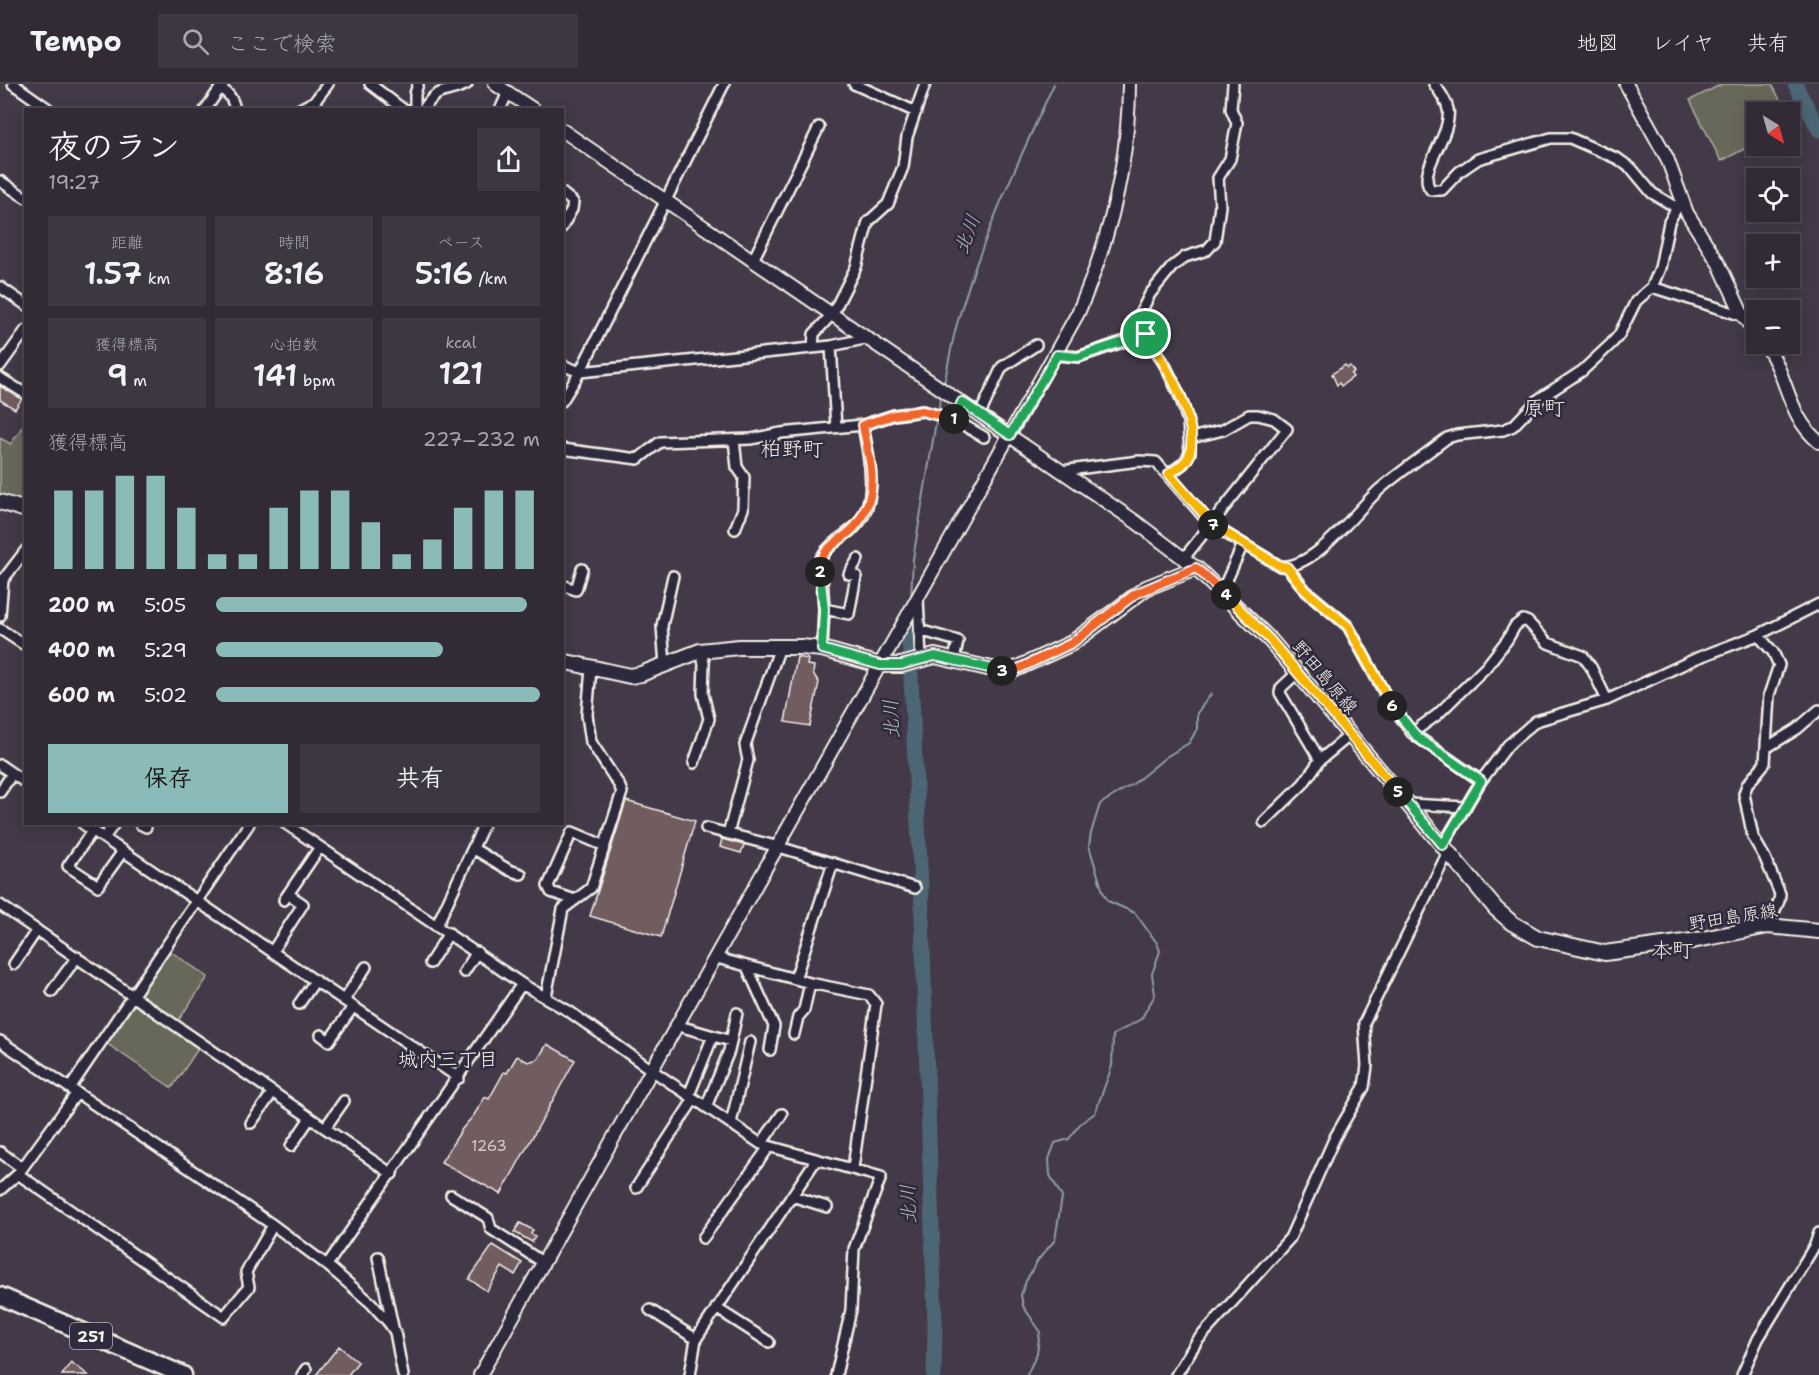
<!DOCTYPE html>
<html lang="ja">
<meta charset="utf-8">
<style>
:root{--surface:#322b36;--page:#3d3742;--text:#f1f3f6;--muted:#a8a7ad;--line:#4d4751;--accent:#8bbbb9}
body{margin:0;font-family:"Shantell Sans","Klee One",sans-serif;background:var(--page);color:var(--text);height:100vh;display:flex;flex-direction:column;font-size:22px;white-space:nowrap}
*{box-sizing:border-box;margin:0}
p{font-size:20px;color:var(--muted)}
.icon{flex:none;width:33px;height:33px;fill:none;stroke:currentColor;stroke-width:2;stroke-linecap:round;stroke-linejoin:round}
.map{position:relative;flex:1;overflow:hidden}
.sheet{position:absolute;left:24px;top:24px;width:540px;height:717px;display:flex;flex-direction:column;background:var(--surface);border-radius:0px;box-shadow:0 3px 15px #0003,0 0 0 2px var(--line)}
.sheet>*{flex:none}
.needle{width:39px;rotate:143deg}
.tools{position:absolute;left:1746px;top:18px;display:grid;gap:12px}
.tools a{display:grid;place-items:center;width:54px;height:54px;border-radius:0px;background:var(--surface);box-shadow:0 3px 15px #0003,0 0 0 2px var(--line);font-size:30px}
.pin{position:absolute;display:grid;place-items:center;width:51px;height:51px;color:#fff;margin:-26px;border:3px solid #fff;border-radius:50%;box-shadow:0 2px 6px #0007}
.km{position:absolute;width:30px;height:30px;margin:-15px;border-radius:50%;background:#222;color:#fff;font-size:16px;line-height:30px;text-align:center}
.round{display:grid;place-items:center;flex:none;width:63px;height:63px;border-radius:0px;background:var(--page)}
.summary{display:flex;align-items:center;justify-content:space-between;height:102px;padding:0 24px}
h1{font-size:33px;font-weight:600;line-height:45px}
.stats{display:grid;grid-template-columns:repeat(3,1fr);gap:9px;height:102px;padding:6px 24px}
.stats div{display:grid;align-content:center;border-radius:0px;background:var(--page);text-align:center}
.stats b{font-size:30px;font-weight:600}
.stats small{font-size:16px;font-weight:400}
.stats p{font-size:16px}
.chart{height:168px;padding:12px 24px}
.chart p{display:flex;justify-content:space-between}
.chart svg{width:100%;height:108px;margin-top:6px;stroke:var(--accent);stroke-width:6}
.cta{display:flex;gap:12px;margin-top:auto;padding:12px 24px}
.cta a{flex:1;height:69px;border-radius:0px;background:var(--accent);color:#111;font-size:24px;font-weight:600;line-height:69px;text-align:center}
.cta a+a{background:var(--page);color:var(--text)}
ul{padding:0 24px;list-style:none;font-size:20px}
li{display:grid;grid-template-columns:96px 72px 1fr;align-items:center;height:45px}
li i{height:15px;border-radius:8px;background:var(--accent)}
header{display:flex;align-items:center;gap:36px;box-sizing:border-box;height:84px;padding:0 30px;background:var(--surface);border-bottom:2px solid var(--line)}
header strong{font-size:28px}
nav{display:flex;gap:33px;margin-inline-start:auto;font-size:21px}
.search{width:420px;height:54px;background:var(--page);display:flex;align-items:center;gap:15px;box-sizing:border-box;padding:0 21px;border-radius:0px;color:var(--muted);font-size:22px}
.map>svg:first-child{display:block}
</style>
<header>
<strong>Tempo</strong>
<div class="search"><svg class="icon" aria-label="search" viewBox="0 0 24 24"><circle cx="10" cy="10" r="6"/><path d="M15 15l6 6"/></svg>ここで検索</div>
<nav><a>地図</a><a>レイヤ</a><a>共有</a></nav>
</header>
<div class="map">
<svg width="1819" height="1291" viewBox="0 0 1819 1291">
<rect width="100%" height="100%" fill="#433948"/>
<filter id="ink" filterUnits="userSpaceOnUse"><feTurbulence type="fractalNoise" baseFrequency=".0167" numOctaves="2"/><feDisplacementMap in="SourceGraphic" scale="12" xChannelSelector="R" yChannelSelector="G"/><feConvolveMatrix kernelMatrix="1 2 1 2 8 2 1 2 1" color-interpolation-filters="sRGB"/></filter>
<g filter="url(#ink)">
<path fill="#67685a" stroke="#aeaca1" stroke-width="1.5" d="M1722,0H1772L1786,28H1756V59L1721,77L1690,16Z
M24,340L25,341V421L0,414V354L11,360Z
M170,867L208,893L178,937L140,910Z
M135,918L200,962L172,1004L106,959Z"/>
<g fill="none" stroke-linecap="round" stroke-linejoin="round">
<path stroke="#909ea2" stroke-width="2" d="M944,300C949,278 952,255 959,233C982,153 1019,76 1054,0
M938,327L941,312
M911,514L913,475L937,332
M909,552L910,537
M1027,1291L1037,1269L1040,1247L1023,1222L1021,1211L1026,1197L1038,1176L1055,1156L1062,1113L1050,1091L1049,1075L1055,1059L1069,1055L1080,1040L1095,1029L1112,982L1113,951L1141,935L1155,911L1152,890L1160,867L1157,859L1135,829L1108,817L1103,808L1089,762L1091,749L1100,720L1133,700L1166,673L1189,659L1197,645V629L1211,610"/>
<path stroke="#4d6674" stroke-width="15" d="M1795,0L1819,46
M909,552L921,802L935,1240L934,1291"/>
</g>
<path fill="#715b60" stroke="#f4f1e8" stroke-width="1.5" d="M1345,281L1347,284L1350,282L1354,288L1351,290L1353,293L1341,302L1339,299L1337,301L1332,290Z
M0,302L22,315L15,325L0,316Z
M797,573L808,575L807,581L814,582L813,590L819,598L810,642L785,638Z
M626,717L695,737L661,853L590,832Z
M722,755L744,761L741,769L720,763Z
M547,960L575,976L501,1110L441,1078L462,1045L474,1031L485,1013L489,1015L504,988L507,989L517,972L528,978L538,975Z
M520,1139L533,1146L531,1150L535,1152L532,1158L514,1148Z
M493,1161L522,1179L515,1191L502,1183L487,1207L469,1195Z
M339,1262L358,1278L348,1291H316Z
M71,1278L88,1291H62Z"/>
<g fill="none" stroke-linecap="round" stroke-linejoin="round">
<defs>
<path id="minor" d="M13,0L50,26
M370,0L404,26
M854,0L916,28
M1434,0C1440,8 1446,16 1448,25C1453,52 1415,88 1431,106H1442L1459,88L1478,75L1551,54H1570L1618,75L1632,85L1652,109L1677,124
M220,4C229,9 233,15 235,26
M205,26L223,0
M298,26L315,17L328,0
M415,26V10L418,0
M423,26C440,0 444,12 467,0
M500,26L508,8
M0,97L26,114
M562,109L573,118L572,125L562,143
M753,176L819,43
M0,203L26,221
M1652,203L1743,232
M831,262L836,343
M813,263L814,250L833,229L856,183L868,138L888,120L903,83L907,53L925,0
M1057,271L1078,273L1146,250
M562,281L580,288L831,262L869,254
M0,282L26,246
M0,294L26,310
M562,317L580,288L724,0
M980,330L1002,283L1036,261
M734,356L737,383L744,393L743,425L735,445
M562,365L638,375L660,358L751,355L781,349L863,341L894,331L923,327L953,335L984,353
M1061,387L1139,377L1156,378L1210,440L1280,482C1315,486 1356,426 1380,405C1401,387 1425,371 1447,354L1457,351L1503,346L1513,342L1539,315L1582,287L1611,260L1619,251L1636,217L1652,203L1660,184L1669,138L1681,116
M1169,390L1184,379L1190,369L1188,338L1181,315L1166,283L1142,243L1141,228L1150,210L1172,183L1185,173L1207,166L1215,157L1220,122L1218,94L1230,75L1237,39L1231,25L1233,0
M1184,474L1287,345L1274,335L1258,331H1249L1223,346L1191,354
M1287,483L1306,507L1348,542L1387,614L1412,649L1481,697
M562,501L576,506L582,485
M1222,507L1243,460
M918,514L921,575
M824,525L849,530L856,492L849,490L858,475
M0,532L3,496L26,466
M0,545L26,562
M919,546L958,557L954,576
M1758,551L1773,568L1779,581L1769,611L1765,679L1747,701L1744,710L1753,753L1765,774L1780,810L1779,817L1768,842
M822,565L824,525L821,474C829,460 843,453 855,443C881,417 868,372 863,341
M665,581L662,542L673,492
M1298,588L1281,604L1280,609L1320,676
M1412,649L1437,631L1486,583L1507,556L1515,542L1523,536L1528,538L1548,559L1583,572L1591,583L1607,616
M1766,664L1797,645L1819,626
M694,679L709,635L703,610L704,579L700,567
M0,681L26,699
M0,708L12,690
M1408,720L1466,723
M1264,738L1303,700L1320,676L1350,651
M83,740L459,994
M140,740L146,743
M286,740L522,900L570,928L653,987L761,1060L881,1093L854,1165L851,1226L836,1291
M706,744L779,763L915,804
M93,746L68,782L98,802L123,767
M728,750L748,676L745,661L780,563
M104,754L114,740
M1443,761L1481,697L1508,661L1536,637L1607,616L1697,574L1758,551L1819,520
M474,765L509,786L521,790
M284,816L320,763
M575,816L551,808L548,802L572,748L605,762
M0,821L392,1090
M437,841L484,740
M272,868L303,820L288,810
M717,874L810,899L869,911L876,920L853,1084
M430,879L449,849
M14,880L37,846
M747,883L774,942L770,966
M464,888L477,868
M795,895L833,779
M52,907L77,873
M546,913L563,825L591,804L622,708L619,701L591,658L587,631L591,585
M344,916L366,883
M299,920L315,897
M679,942L731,957
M794,950L798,933L804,926L810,899
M321,951L329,957L353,923
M0,957L273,1141L327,1181L371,1219L389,1239L395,1248L403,1291
M70,1004L249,740
M689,1011L713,952
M706,1023L729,967L737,929
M251,1039L273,1008
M731,1039L750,958
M325,1044L344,1017
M761,1060L782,1030
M291,1062L310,1034
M0,1068L22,1084
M18,1090L224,1233L249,1203L246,1188L273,1141
M636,1104L694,1015
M0,1106L18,1090L77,1009
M451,1111L488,1134L491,1145L544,1179
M792,1112L827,1123
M703,1154L769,1063
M378,1173L393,1243
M327,1181L522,900
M716,1224L769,1258
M650,1226L696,1255
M302,1291L306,1285
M690,1291L696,1255L816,1076
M1176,1291L1197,1257L1290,1154L1335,1053L1364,1003L1367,982L1364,939L1448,768
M1742,1291L1758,1255L1815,1161L1819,1149"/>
<path id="tertiary" d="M495,0L534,26
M1626,0L1667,74L1687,129L1719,180L1743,232L1756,249
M562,46L1136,438L1196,484
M1765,260C1788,291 1787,332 1819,358
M480,1291L1078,229C1110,155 1129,81 1129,0"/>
<path id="secondary" d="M0,418L26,426
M562,577L630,592L641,590L700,567L739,563H801L822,565L880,581H901L935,572L1005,588L1011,587L1072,559L1146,504L1196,484L1271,557L1496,825L1512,839L1538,854L1605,869L1692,857L1768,842L1819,847"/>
<path id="trunk" d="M0,1212L183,1291"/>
</defs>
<use href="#minor" stroke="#f4f1e8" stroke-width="14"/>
<use href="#tertiary" stroke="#f4f1e8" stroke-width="16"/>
<use href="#secondary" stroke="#f4f1e8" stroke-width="18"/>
<use href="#trunk" stroke="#f4f1e8" stroke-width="21"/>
<use href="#minor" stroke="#2f2a3d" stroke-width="9"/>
<use href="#tertiary" stroke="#2f2a3d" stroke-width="12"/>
<use href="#secondary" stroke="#2f2a3d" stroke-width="14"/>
<use href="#trunk" stroke="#2f2a3d" stroke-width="16"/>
</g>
</g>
<g fill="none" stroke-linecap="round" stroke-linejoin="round" filter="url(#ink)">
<defs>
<path id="split-1" d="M954,335L962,318L1010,351L1057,271L1078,273L1146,250"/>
<path id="split-2" d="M820,488C818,461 844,458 857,440C862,434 865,425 868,419C877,394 867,365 863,341L894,331L922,327L954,335"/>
<path id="split-3" d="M820,488L824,525L822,565L880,581H901L935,572L1002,587"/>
<path id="split-4" d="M1002,587L1018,585L1072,559L1135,510L1196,484L1226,511"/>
<path id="split-5" d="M1226,511L1271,557L1398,708"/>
<path id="split-6" d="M1392,622L1418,654L1481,697L1443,761L1398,708"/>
<path id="split-7" d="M1213,441L1280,482L1287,483L1306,507L1348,542L1392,622"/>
<path id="split-8" d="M1146,250C1164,279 1201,336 1189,372C1186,380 1176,385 1169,390L1213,441"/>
</defs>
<use href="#split-1" stroke="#fff" stroke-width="12"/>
<use href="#split-2" stroke="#fff" stroke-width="12"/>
<use href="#split-3" stroke="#fff" stroke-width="12"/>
<use href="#split-4" stroke="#fff" stroke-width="12"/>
<use href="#split-5" stroke="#fff" stroke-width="12"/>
<use href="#split-6" stroke="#fff" stroke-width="12"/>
<use href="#split-7" stroke="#fff" stroke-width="12"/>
<use href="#split-8" stroke="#fff" stroke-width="12"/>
<use href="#split-1" stroke="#22a559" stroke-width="8"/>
<use href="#split-2" stroke="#f0652b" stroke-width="8"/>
<use href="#split-3" stroke="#22a559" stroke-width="8"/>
<use href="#split-4" stroke="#f0652b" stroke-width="8"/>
<use href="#split-5" stroke="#f5b400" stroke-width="8"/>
<use href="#split-6" stroke="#22a559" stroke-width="8"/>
<use href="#split-7" stroke="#f5b400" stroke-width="8"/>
<use href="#split-8" stroke="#f5b400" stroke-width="8"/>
</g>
<g text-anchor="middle" stroke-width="5" stroke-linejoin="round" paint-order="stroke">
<g font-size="15" fill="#d3ccc6">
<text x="489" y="1067">1263</text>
</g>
<rect fill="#2f2a3d" stroke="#b9b5b5" stroke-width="1.5" x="70" y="1239" width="42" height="26" rx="4.5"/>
<g font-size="16" font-weight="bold" fill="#f4f1e8">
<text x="91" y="1258">251</text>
</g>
<g font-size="18" fill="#f4f1e8" stroke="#2f2a3d">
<text transform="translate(1325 593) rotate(50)" y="6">野田島原線</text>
<text transform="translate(1733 833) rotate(-9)" y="6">野田島原線</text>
</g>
<g font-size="20" font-style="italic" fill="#b1b9ba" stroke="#2f2a3d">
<text transform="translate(967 150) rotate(-69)" y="7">北川</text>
<text transform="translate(891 635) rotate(-93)" y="7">北川</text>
<text transform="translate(908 1120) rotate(-92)" y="7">北川</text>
</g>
<g font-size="20" fill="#f4f1e8" stroke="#2f2a3d">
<text x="448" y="982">城内三丁目</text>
</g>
<g font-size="21" fill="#f4f1e8" stroke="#2f2a3d">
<text x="1544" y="331">原町</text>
<text x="792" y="372">柏野町</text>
<text x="1672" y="873">本町</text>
</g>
</g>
</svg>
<div class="tools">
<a><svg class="needle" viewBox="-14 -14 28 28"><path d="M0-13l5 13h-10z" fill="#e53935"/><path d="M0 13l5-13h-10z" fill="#a8a7ad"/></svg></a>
<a><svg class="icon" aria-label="locate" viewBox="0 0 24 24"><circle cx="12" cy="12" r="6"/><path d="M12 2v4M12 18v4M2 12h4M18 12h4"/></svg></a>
<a>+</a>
<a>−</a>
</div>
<div class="pin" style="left:1146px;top:250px;background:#1e9e55"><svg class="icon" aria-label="arrive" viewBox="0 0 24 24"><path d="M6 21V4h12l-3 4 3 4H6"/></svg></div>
<b class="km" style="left:954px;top:335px">1</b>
<b class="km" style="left:820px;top:488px">2</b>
<b class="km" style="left:1002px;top:587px">3</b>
<b class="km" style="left:1226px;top:511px">4</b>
<b class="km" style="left:1398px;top:708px">5</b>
<b class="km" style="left:1392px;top:622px">6</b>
<b class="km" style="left:1213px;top:441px">7</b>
<section class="sheet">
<div class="summary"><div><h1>夜のラン</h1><p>19:27</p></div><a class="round"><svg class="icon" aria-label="share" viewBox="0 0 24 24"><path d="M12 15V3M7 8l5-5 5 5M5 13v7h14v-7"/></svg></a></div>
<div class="stats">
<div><p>距離</p><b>1.57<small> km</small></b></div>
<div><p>時間</p><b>8:16</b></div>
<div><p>ペース</p><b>5:16<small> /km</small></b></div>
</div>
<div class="stats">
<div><p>獲得標高</p><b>9<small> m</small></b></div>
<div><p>心拍数</p><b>141<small> bpm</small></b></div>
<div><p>kcal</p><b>121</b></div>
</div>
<div class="chart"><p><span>獲得標高</span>227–232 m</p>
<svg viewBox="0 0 160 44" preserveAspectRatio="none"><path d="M5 44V12M15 44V12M25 44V6M35 44V6M45 44V19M55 44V38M65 44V38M75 44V19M85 44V12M95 44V12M105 44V25M115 44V38M125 44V32M135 44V19M145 44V12M155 44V12"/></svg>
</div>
<ul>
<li><b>200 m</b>5:05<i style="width:96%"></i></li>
<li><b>400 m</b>5:29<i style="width:70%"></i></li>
<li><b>600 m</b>5:02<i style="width:100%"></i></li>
</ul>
<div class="cta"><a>保存</a><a>共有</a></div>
</section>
</div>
